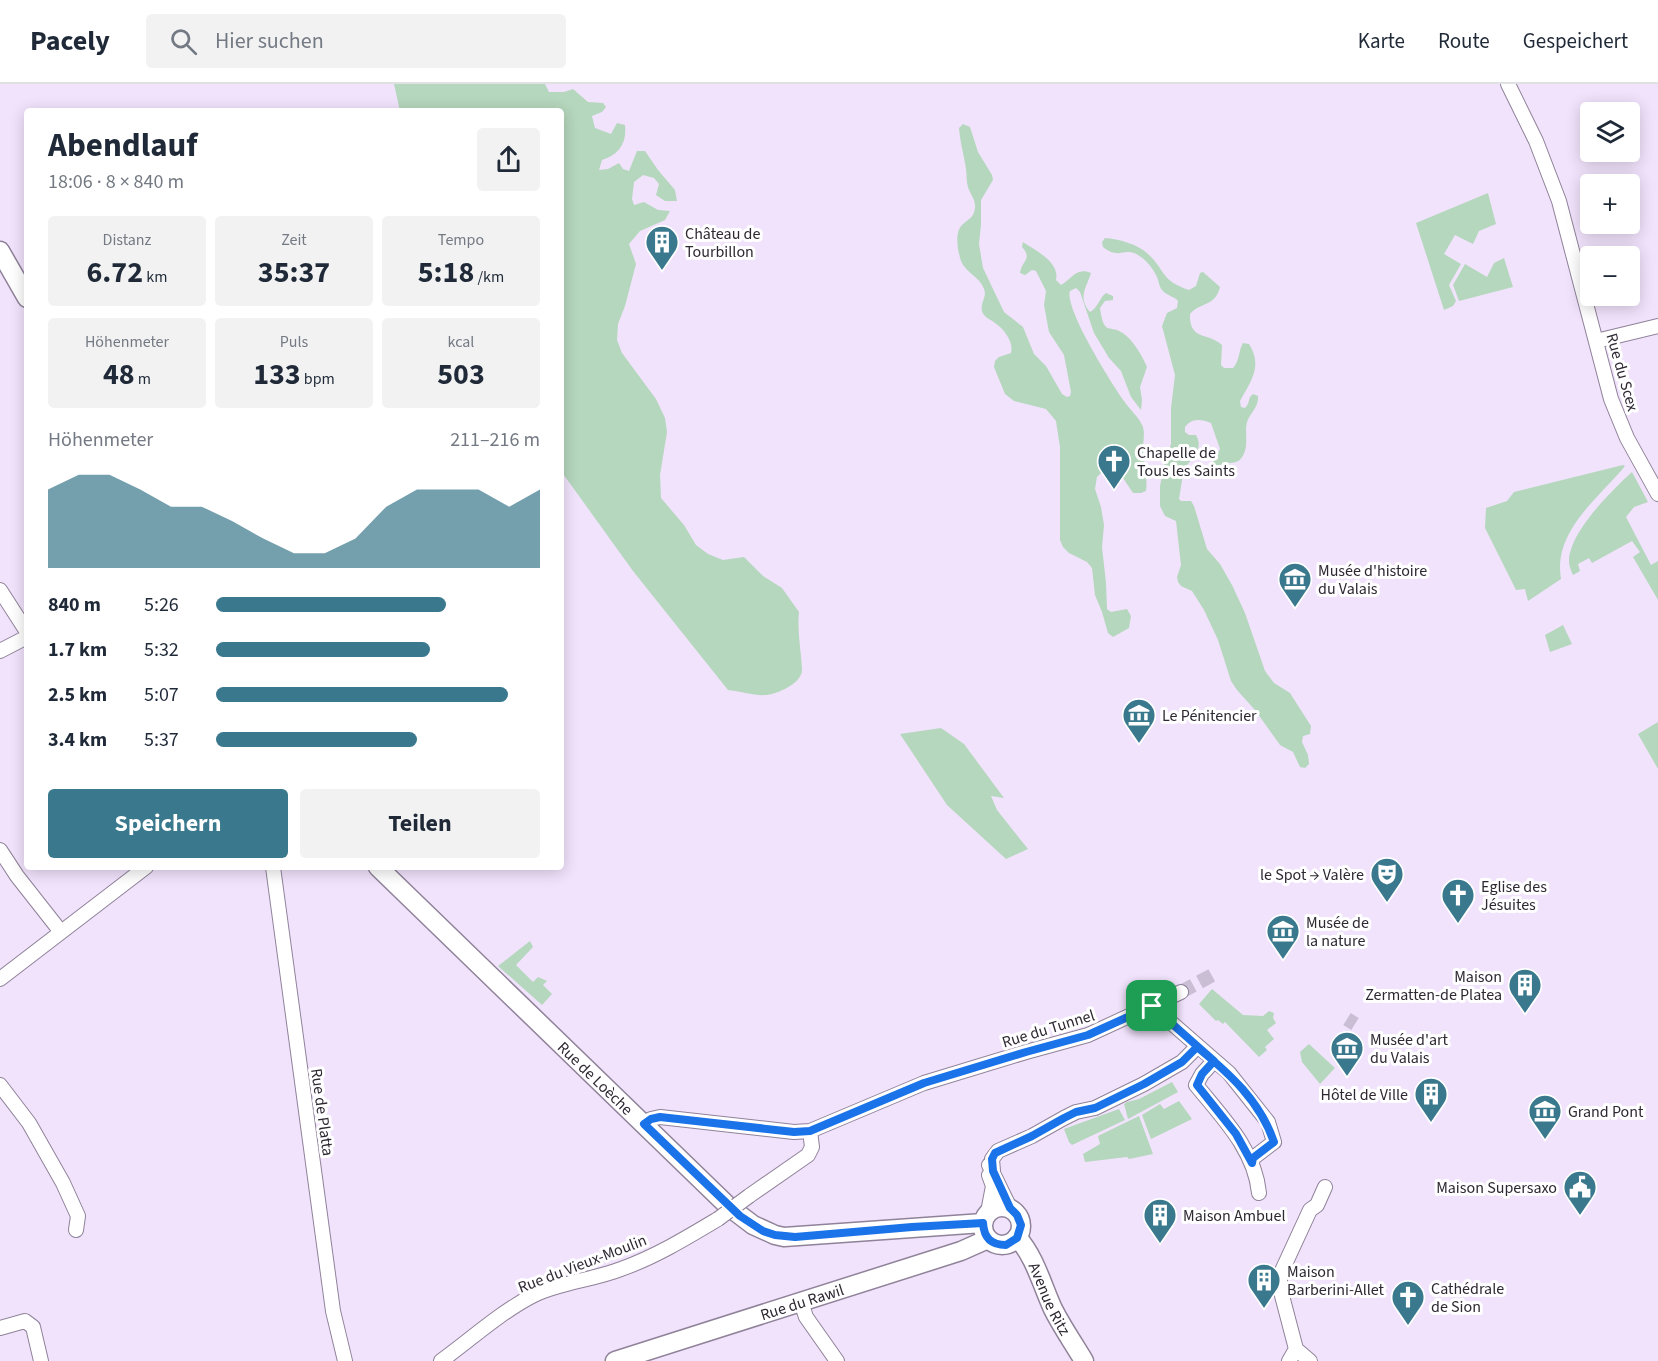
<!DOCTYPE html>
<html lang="de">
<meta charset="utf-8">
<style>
:root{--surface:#fff;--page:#f2f2f3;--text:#1f2937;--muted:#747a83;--line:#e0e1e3;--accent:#3a788d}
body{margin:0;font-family:"Source Sans 3",sans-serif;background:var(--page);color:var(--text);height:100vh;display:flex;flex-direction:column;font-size:22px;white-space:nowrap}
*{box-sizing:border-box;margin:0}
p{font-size:20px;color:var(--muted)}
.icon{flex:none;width:33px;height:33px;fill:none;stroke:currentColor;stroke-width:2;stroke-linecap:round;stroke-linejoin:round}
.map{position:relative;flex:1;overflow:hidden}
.sheet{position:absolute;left:24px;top:24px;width:540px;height:762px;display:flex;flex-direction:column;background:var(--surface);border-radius:6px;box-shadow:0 3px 15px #0003}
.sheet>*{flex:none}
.fabs{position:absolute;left:1580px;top:18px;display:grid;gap:12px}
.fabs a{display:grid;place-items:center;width:60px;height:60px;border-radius:6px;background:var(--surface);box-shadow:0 3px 15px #0003;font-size:30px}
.pin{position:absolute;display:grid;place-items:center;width:51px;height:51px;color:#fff;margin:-26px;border-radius:12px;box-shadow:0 3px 9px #0006}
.round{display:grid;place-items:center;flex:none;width:63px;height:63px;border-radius:6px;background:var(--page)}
.summary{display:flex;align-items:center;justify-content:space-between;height:102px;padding:0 24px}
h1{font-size:33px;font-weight:700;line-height:45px}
.figures{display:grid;grid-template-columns:repeat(3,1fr);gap:9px;height:102px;padding:6px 24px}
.figures div{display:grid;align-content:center;border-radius:6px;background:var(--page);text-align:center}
.figures b{font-size:30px;font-weight:700}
.figures small{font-size:16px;font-weight:400}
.figures p{font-size:16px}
.chart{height:168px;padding:12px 24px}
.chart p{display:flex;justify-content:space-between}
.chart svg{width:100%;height:108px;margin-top:6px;fill:var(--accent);opacity:.7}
.cta{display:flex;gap:12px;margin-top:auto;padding:12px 24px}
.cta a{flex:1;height:69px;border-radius:6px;background:var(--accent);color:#fff;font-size:24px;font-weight:700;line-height:69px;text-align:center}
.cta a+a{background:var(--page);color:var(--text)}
ul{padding:0 24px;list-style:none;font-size:20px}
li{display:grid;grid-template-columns:96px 72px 1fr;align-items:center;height:45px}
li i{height:15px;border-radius:8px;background:var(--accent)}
header{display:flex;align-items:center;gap:36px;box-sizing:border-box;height:84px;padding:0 30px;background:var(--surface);border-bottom:2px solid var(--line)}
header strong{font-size:28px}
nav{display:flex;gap:33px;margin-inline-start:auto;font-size:21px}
.search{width:420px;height:54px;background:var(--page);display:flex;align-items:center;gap:15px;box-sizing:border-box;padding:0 21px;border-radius:6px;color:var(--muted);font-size:22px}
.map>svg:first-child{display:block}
</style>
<header>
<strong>Pacely</strong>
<div class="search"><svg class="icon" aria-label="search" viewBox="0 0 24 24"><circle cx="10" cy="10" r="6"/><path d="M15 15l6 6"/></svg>Hier suchen</div>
<nav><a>Karte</a><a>Route</a><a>Gespeichert</a></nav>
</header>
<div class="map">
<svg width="1658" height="1277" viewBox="0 0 1658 1277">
<rect width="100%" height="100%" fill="#f1e3fc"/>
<path fill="#b5d7bd" d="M394,0H545L549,8H564L573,5L588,18L603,19L606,23L602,28L592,32L595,44L611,50L617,39L625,41C627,59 619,71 602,76L599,86L608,85L619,79L623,85L629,87L637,67H645L658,86L675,106L677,117H665L656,111L659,100L654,94L643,91L634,98L632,115L634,121L644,118L658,126L670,127L665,136L640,147L629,160L636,180L625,222L618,240L617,256L622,269L656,315L665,334L667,348L660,391L661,414L684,441L696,461L708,470L723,476L744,473L763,492L782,504L799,528C797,548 801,566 802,585C803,599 778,610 766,611C755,612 740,607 728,606L633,487L561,387V27H400Z
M963,40L970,43L978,68L992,91L993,96L981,116V141L979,160L983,184L1004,228L1023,243L1034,270L1046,282L1062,310L1067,313L1070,312L1071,308L1064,271L1049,248L1044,221L1046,207L1036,187L1032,186L1025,191L1020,189C1022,176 1033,175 1022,163L1023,158C1036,167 1060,178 1056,196L1061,201C1072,195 1076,183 1091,189C1087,203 1077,213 1090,228C1098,224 1099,214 1106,209L1113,212V216L1105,217L1100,224C1104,254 1110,239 1124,250C1133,256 1143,273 1147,283L1140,303L1142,316L1141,326L1131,313L1121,287L1109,274L1094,249L1080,208L1076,204L1070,207C1064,224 1112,300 1124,317C1130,326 1139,333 1143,343C1145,350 1143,358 1143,366C1143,380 1148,394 1146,407L1141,409H1133L1119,388L1111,385L1104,386L1097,393L1095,405L1101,423L1104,441L1102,463L1106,499L1107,525L1111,528L1127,525L1131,532L1129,544L1113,553L1108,549L1102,528L1095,511L1092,484L1087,478L1069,469L1063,463L1060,456V363L1056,337L1046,325L1014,317L1005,310L994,283L995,277L999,273L1011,269C1014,258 1004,245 995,239C992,236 987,235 984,231C977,221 988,214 984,205C980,193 966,189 961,177C958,168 954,149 962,141C968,135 974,134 975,124C976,116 970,110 968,103C966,97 967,91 966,85C964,71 960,58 959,44Z
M1488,109L1496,140L1479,147L1473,160L1455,151L1444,170L1461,180L1449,201L1456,217L1453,222L1444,226L1416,139Z
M1105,154C1118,155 1138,160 1148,170C1167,188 1160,196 1189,206L1196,202L1200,189L1203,188L1220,203C1215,223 1200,218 1190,230C1189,257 1208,248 1222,261L1221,281L1224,284H1233C1240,276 1238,268 1243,259L1249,260C1263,282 1251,297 1240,317L1241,323L1245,324L1248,320L1250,313L1253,310L1258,312C1259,323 1250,329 1247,338C1245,347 1247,354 1246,362C1244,374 1239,380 1227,379C1223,379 1219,382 1214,383L1212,380L1220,365L1211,339C1201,335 1192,334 1185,343V348L1189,351H1196C1205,367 1190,374 1184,386C1183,388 1180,411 1179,415L1181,417H1191L1194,422L1207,465L1220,480L1232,501L1245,529L1265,587L1274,599L1290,609L1311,642L1310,650L1303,652L1302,658L1308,671L1309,680L1305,684L1300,683L1293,668L1280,661L1255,626L1237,606L1231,597L1218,556L1204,526L1192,507L1181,502L1178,498L1177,493L1181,481L1176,437L1165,432L1160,422V402L1164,382L1171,360V324L1175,291L1162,242L1167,229L1177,224L1178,217C1174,212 1167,212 1162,206C1159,202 1159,198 1157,193C1153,184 1144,173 1134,169C1122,165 1118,175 1103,163L1102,158Z
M1504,174L1513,203L1459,217L1453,201L1465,180L1487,193L1494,179Z
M1623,381L1625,382C1598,415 1553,447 1561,495L1528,517L1525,505L1516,506L1485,444L1486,424L1507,417L1514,408Z
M1632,388L1648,418L1634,423L1626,433L1651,481L1658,477V516L1633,473L1640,468L1632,457L1592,479L1589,474L1578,480L1580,487L1573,491C1571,487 1569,482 1569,477C1569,449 1611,407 1632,388Z
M1563,541L1572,560L1550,568L1545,551Z
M1658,638V685L1638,650Z
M941,644L964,660L1004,714L991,712L997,726L1028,765L1006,775L947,721L900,650Z
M530,857L533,863L516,881L533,898L538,893L547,897L543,901L552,910L542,921L498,882Z
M1212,905L1243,931L1263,932L1269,927L1274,929L1273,934L1276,939L1267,946L1274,955L1265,963L1267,966L1259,973L1225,938L1223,940L1218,936L1216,937L1199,920Z
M1309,960L1335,984L1320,1000L1302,978L1300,968Z
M1172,998L1178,1008L1128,1035L1124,1020L1127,1018L1139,1015Z
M1179,1017L1192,1035L1151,1055L1142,1031L1160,1020L1164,1025Z
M1119,1025L1125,1036L1072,1061L1069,1058L1064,1045Z
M1139,1032L1153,1070L1129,1075L1127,1073L1085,1078L1083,1070L1100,1060L1098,1052Z"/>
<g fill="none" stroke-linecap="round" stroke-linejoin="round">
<path stroke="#cabed4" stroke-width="14" stroke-dasharray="14 7" stroke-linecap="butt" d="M1181,908L1216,889
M1347,935L1355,940"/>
<defs>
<path id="minor" d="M1508,0L1536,57L1559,117L1611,315L1627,354L1658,410
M1596,257L1658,242
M0,506L27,548
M0,567L27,553
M0,766L17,792L61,848
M273,783L333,1227L345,1277
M0,895L146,783
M1152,922L1229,989L1268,1038L1274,1058L1253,1074L1252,1079
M1214,977L1202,990L1196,1001C1222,1033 1255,1066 1259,1109
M0,1001L29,1039L63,1099L78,1132L76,1146
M644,1040L651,1035L660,1033L794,1048L810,1047L924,999L1026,968L1088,951L1181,908
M989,1081L1010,1124
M993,1087L992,1075L998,1067L1032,1052L1064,1034L1076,1028L1095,1024L1144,1000L1182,978L1197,963
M749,1112L808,1071L812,1063L810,1047
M988,1128L993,1102L989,1091
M801,1218L806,1233L837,1277
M0,1244L25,1237L33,1243L41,1277
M1296,1265L1310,1277
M441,1277C470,1256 502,1227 534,1211C561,1198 593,1196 621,1185C655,1173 688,1153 718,1135
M1289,1277L1296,1265L1280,1204V1191L1310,1126L1317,1121L1325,1103"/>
<g id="tertiary">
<path d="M0,167L27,214"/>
<path id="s1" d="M378,783L728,1122L753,1141L775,1151L784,1153L983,1139"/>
<circle cx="1002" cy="1142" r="19"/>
<path id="s2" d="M1017,1153C1035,1173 1042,1201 1053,1225C1062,1243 1074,1260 1084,1277"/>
<path id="s3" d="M615,1277L961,1167L988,1155"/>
</g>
</defs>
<use href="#minor" stroke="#8f8299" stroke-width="16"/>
<use href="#tertiary" stroke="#8f8299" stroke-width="21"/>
<use href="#minor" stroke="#fff" stroke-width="14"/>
<use href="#tertiary" stroke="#fff" stroke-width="18"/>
<defs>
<path id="minor-bridge" d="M718,1135L749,1112"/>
</defs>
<use href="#minor-bridge" stroke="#8f8299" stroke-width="16" stroke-linecap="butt"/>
<use href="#minor-bridge" stroke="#fff" stroke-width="14"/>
</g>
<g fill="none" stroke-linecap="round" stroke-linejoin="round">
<defs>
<path id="route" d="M1152,922L1088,951L1026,968L924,999L810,1047L794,1048L660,1033L651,1035L644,1040L740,1132L763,1147L775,1151L795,1153L912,1143L983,1139C984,1154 991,1161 1006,1161L1017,1154L1021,1141L1017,1131L1010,1124L993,1087L992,1075L995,1069L1032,1052L1064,1034L1076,1028L1095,1024L1144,1000L1182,978L1197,963C1230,990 1260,1017 1274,1058L1253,1074L1252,1079L1236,1050L1197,1001L1202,990L1214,977L1152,922"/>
</defs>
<use href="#route" stroke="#fff" stroke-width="12"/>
<use href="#route" stroke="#1a73e8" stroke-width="8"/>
</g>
<defs>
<symbol id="building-pin" viewBox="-11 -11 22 30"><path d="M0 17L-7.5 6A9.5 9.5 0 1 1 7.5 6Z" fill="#3a788d" stroke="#fff"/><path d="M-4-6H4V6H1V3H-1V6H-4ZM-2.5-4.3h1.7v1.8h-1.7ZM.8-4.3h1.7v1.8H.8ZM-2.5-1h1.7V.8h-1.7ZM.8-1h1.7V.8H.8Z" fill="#fff"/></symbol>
<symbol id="church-pin" viewBox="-11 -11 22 30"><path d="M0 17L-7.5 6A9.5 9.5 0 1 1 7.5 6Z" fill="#3a788d" stroke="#fff"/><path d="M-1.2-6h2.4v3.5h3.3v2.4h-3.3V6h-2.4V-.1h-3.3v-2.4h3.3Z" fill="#fff"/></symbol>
<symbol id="museum-pin" viewBox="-11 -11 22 30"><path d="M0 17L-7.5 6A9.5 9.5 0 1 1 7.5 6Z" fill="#3a788d" stroke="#fff"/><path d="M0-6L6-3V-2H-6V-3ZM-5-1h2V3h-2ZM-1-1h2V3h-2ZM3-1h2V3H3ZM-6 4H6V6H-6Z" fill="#fff"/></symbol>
<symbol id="theatre-pin" viewBox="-11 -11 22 30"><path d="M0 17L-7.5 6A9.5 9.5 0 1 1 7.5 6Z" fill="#3a788d" stroke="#fff"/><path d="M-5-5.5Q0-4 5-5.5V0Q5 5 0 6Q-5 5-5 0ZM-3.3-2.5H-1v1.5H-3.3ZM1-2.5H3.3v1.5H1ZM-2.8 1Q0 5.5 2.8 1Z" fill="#fff"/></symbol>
<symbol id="civic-pin" viewBox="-11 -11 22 30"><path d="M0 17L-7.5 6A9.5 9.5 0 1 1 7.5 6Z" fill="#3a788d" stroke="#fff"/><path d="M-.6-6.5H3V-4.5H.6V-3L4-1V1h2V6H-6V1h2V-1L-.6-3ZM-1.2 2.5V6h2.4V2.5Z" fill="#fff"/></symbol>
</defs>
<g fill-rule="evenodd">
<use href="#building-pin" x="643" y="139" width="38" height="52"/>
<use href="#church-pin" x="1095" y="358" width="38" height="52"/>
<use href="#museum-pin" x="1276" y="476" width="38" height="52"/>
<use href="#museum-pin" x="1120" y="612" width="38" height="52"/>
<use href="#theatre-pin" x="1368" y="771" width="38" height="52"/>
<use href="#church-pin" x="1439" y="792" width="38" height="52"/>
<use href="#museum-pin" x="1264" y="828" width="38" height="52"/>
<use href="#building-pin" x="1506" y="882" width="38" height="52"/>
<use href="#museum-pin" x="1328" y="945" width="38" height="52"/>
<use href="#building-pin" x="1412" y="991" width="38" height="52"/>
<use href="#museum-pin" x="1526" y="1008" width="38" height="52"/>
<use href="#civic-pin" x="1561" y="1084" width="38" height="52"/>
<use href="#building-pin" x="1141" y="1112" width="38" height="52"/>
<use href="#building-pin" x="1245" y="1177" width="38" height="52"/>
<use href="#church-pin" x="1389" y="1194" width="38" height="52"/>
</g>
<g text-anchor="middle" stroke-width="6" stroke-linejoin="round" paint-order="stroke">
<g font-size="16" fill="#2e2832" stroke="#fff" text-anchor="start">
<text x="685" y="155">Château de<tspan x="685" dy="18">Tourbillon</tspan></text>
<text x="1137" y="374">Chapelle de<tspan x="1137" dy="18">Tous les Saints</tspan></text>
<text x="1318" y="492">Musée d'histoire<tspan x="1318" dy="18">du Valais</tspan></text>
<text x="1162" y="637">Le Pénitencier</text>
<text x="1364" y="796" text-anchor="end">le Spot → Valère</text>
<text x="1481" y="808">Eglise des<tspan x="1481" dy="18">Jésuites</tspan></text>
<text x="1306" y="844">Musée de<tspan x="1306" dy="18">la nature</tspan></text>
<text x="1502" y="898" text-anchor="end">Maison<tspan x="1502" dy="18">Zermatten-de Platea</tspan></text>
<text x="1370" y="961">Musée d'art<tspan x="1370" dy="18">du Valais</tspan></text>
<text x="1408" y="1016" text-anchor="end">Hôtel de Ville</text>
<text x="1568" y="1033">Grand Pont</text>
<text x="1557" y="1109" text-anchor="end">Maison Supersaxo</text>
<text x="1183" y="1137">Maison Ambuel</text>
<text x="1287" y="1193">Maison<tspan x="1287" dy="18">Barberini-Allet</tspan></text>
<text x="1431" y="1210">Cathédrale<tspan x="1431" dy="18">de Sion</tspan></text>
</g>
<g font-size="16" fill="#2e2832" stroke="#fff">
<text transform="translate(1623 288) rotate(74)" y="6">Rue du Scex</text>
<text transform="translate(1048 944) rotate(-17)" y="6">Rue du Tunnel</text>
<text dy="6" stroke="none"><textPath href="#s1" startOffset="303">Rue de Loèche</textPath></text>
<text transform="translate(323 1028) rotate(82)" y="6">Rue de Platta</text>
<text transform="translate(582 1179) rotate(-21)" y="6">Rue du Vieux-Moulin</text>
<text dy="6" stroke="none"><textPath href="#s2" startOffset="70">Avenue Ritz</textPath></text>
<text dy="6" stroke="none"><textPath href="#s3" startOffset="196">Rue du Rawil</textPath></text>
</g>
</g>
</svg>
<div class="fabs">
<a><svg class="icon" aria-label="layers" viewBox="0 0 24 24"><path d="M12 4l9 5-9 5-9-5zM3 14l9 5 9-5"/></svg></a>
<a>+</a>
<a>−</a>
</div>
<div class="pin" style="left:1152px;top:922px;background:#1e9e55"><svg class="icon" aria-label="arrive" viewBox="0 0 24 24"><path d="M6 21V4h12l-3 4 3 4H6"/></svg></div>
<section class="sheet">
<div class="summary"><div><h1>Abendlauf</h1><p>18:06 · 8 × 840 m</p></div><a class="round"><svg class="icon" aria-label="share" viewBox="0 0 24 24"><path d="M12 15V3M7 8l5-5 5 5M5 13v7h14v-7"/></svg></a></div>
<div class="figures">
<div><p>Distanz</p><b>6.72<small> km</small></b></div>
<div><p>Zeit</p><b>35:37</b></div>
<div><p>Tempo</p><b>5:18<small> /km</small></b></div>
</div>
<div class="figures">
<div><p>Höhenmeter</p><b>48<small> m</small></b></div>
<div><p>Puls</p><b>133<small> bpm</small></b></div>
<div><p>kcal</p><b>503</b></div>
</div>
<div class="chart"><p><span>Höhenmeter</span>211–216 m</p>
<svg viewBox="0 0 160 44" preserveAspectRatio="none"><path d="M0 44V12L10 6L20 6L30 12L40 19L50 19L60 25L70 32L80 38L90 38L100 32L110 19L120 12L130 12L140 12L150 19L160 12V44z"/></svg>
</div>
<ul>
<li><b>840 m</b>5:26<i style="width:71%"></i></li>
<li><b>1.7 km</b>5:32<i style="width:66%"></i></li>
<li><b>2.5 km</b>5:07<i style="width:90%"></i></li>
<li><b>3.4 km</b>5:37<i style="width:62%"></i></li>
</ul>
<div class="cta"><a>Speichern</a><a>Teilen</a></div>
</section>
</div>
